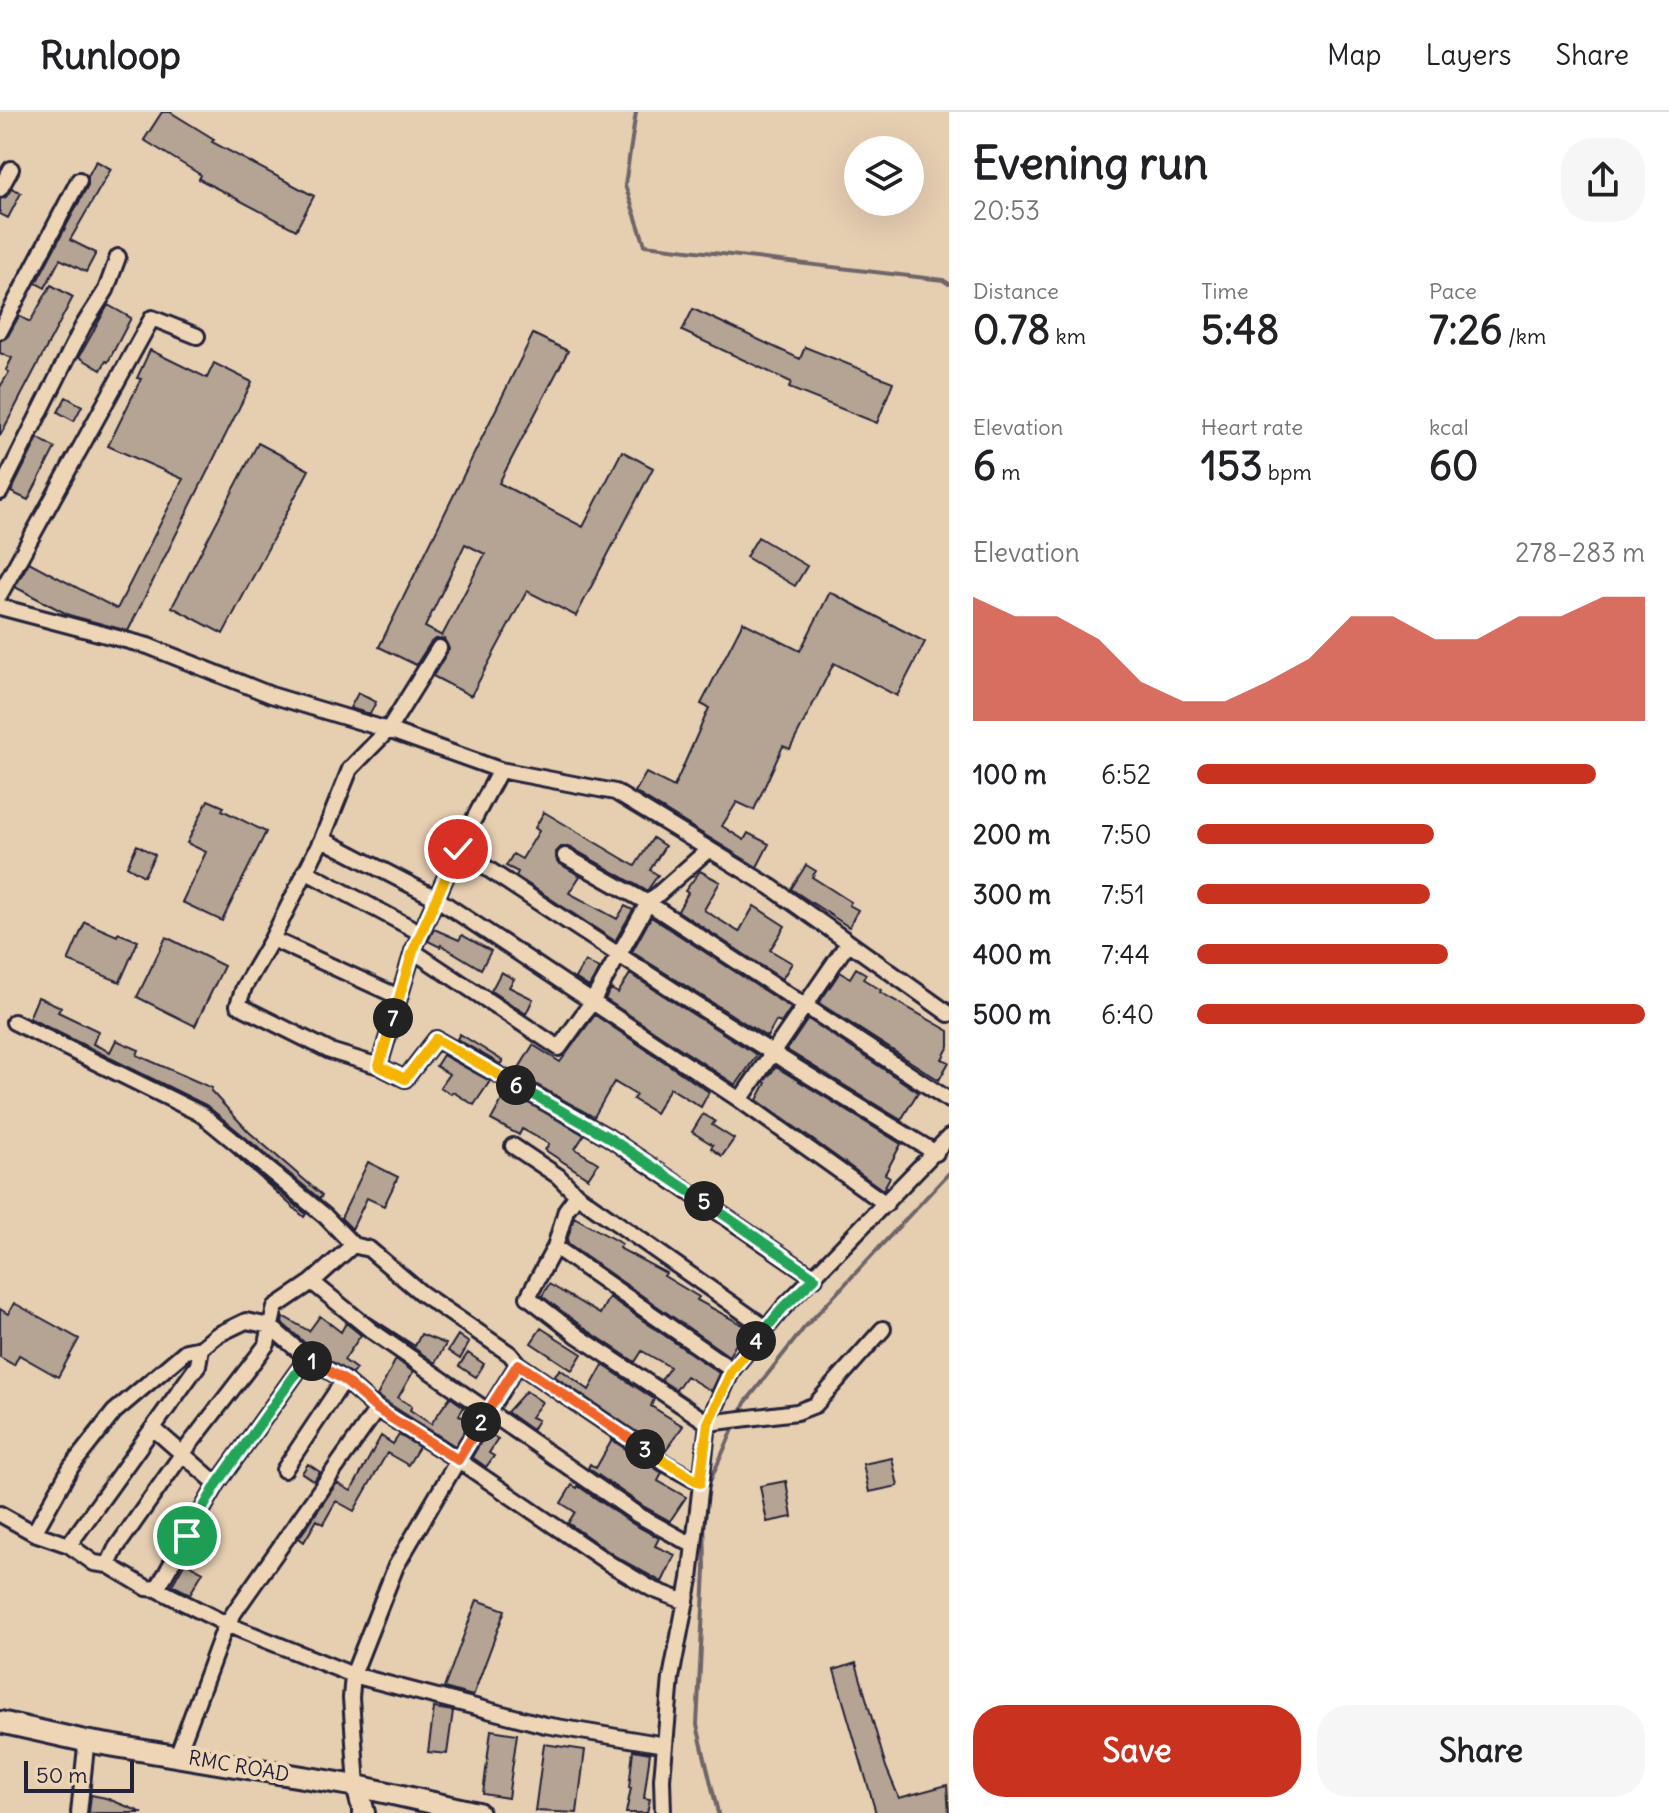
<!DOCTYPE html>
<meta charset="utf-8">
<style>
:root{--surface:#fff;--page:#f6f6f6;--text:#202124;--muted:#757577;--line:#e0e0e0;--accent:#c8321e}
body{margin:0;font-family:Delius,sans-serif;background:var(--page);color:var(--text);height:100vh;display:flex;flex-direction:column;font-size:30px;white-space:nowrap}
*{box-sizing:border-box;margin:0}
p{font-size:26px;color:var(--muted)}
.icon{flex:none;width:44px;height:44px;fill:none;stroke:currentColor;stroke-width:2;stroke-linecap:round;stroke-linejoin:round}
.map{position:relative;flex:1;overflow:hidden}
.sheet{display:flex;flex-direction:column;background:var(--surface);width:720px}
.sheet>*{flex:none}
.tools{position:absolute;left:844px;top:24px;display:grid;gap:16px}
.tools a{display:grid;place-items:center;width:80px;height:80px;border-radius:50%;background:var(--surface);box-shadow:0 8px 32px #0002;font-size:40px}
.scale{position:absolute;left:24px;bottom:20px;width:110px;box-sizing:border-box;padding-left:8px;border:4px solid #22223b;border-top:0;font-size:22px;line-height:28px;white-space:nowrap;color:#22223b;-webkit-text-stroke:6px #eed5b6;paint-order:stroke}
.pin{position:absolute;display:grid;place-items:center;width:68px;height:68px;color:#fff;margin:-34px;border:4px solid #fff;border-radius:50%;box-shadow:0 2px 8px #0007}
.km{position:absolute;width:40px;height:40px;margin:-20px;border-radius:50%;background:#222;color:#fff;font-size:22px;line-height:40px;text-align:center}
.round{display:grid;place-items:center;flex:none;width:84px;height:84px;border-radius:32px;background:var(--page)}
.headline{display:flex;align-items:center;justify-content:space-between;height:136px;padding:0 24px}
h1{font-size:44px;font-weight:700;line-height:60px}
.figures{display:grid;grid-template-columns:repeat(3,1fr);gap:12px;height:136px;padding:8px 24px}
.figures div{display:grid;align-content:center}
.figures b{font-size:40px;font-weight:700}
.figures small{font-size:22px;font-weight:400}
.figures p{font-size:22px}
.chart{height:224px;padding:16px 24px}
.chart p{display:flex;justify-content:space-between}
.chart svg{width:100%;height:144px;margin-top:8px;fill:var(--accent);opacity:.7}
.cta{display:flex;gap:16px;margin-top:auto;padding:16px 24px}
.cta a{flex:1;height:92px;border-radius:32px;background:var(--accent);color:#fff;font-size:32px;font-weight:700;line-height:92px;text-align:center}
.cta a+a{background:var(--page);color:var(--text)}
ul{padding:0 24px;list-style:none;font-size:26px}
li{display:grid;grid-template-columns:128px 96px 1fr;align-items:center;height:60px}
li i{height:20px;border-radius:10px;background:var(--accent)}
header{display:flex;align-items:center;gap:48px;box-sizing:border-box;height:112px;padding:0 40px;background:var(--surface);border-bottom:2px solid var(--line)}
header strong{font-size:38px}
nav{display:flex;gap:44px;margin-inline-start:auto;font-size:28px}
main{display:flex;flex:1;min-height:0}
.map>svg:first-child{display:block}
</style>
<header>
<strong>Runloop</strong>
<nav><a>Map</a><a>Layers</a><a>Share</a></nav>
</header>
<main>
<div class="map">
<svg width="949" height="1701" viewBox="0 0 949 1701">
<rect width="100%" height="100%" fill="#e6ceb1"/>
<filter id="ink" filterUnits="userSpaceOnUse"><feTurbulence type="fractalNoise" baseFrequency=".0125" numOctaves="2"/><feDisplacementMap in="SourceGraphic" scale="16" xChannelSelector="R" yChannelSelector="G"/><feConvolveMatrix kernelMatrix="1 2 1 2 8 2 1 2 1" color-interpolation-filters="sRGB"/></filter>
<g filter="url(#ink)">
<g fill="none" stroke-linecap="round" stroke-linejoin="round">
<path stroke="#6e6569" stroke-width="4" d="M636,0L625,73L645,133L943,168L949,172
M739,1305L745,1291L804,1216L949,1061
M706,1378L735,1313
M704,1402L705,1458L697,1613L718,1701"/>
</g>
<path fill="#b5a393" stroke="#22223b" stroke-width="2" fill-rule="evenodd" d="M162,0H170L214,27L212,30L314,84L296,118L199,67L201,63L144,28Z
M96,49L111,57L70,128L96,141L86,160L60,147L45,176L36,171L88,73V64Z
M12,76L21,81L8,106L0,102V87L6,85Z
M51,173L73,185L0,324V275L9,260L6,258L12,246L0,241V229L8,224L19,204L30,210Z
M108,193L131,206L108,250L106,249L101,258L79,245Z
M693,197L800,247L805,235L893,270L877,311L789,276L791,270L682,219Z
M533,222L568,239L499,371L583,415L622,339L653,356L576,504L527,479L471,584L433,564L449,537L444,527H435L431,530L416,553L379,535ZM465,432L485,442L442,524L425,515Z
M150,238L207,266L214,251L252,270L128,519L69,503L15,475L29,450L117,497L183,367L108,334L141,267L137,266Z
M66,285L82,294L74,309L58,300Z
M38,326L55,336L28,388L11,380Z
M258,331L309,358L223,522L172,495Z
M758,425L807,454L795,474L746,445Z
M830,480L925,530L897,584L834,551L790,637L783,634L754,698L737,690L722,714L744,728L748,721L769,732L757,755L635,680L646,661L674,675L709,596L701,592L743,510L800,539Z
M358,581L376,590L370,602L350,596Z
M208,688L224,695L222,698L266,720L222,809L182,790L206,740L187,731Z
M544,700L635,754L653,726L665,734L650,758L658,763L647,779L570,735H561L556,740L557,750L580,764L569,781L617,807L625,794L633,798L615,829L516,764L518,760L506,754L513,742L522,747L539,719L535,716Z
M137,733L155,743L144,764L127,754Z
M806,753L816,759L812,765L851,790L849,793L858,798L849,815L791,777Z
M700,759L720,770L704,798L739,820L754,794L785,814L770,838L792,851L782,867L678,799L688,781L685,779Z
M651,805L791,896L781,911L776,909L767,925L632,840Z
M85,810L117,824L118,821L138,829L120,870L68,849Z
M434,817L459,828L462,823L491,839L481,857L441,833L440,835L428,829Z
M166,825L224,854L195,914L137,885Z
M585,849L599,857L589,875L575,866Z
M856,856L866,862L863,867L881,878L880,880L949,919V934L942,947L949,950L939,968L819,891L840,860L850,866Z
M501,860L514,867L509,875L533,887L526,902L491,879Z
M630,862L757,943L736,973L605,887L611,877L618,881Z
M38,885L61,895L58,900L98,919L93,932L110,940L116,928L139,938L137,943L212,976L211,979L249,1020L322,1083L320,1087L206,993L29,906Z
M595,903L709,980L701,995L670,976L655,1001L633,987L636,983L614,970L594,1005L516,961L533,933L560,950Z
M808,907L918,980L901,1008L787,938Z
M460,922L503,949L500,952L457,927Z
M443,943L490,969L474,993L453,980L451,982L440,975L449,962L436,954Z
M776,955L901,1032L885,1062L890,1065L883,1078L757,988L766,971L764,970Z
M507,979L584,1023L575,1037L598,1051L588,1066L545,1038L549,1032L522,1017L519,1023L491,1008Z
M703,1002L715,1009L712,1013L734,1027L722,1044L711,1036L713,1033L692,1020Z
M233,1041L306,1102L304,1105Z
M368,1050L398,1065L384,1094L367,1086L352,1117L341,1106Z
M574,1105L622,1132L619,1136L666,1161L664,1164L699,1185L697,1188L750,1217L745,1227L739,1233L736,1232L729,1244L569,1133L567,1129Z
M549,1172L600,1202L609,1185L719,1261L711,1279L686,1264L676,1278L661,1268L670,1255L642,1239L635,1250L584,1216L542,1184Z
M14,1191L79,1227L58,1265L19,1243L14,1253L0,1245V1197L8,1202Z
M320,1204L341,1220L346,1211L361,1223L344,1248L356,1257L352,1262L313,1238L282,1211L283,1206H286L309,1219Z
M369,1204L415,1234L421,1222L446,1232L435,1251Z
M541,1216L582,1242L572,1258L531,1231Z
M458,1223L469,1231L460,1247L448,1239Z
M468,1241L484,1252L476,1265L459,1254Z
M396,1247L413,1260L398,1286L412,1294L410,1298L431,1312L450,1285L464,1295L459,1303L470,1310L455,1334L377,1284Z
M603,1253L654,1287L651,1294L683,1314L665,1339L554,1264L560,1257L589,1278Z
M526,1279L542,1290L531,1305L538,1308L532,1318L507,1300Z
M487,1320L498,1327L489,1341L494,1344L486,1355L472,1345Z
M399,1323L419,1335L408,1353L387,1341L354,1399L336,1389L323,1412L317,1408L304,1430L299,1426L337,1371L351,1379L381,1324L393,1332Z
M612,1328L662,1361L658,1369L686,1385L670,1409L643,1394L588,1356L590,1352L596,1356Z
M892,1346L898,1374L869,1380L863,1352Z
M308,1352L320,1360L314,1369L302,1361Z
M786,1369L792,1405L767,1410L760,1374Z
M572,1373L577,1376L578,1374L633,1412L659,1426L655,1434L675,1443L662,1470L615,1444L568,1411L575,1400L561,1391Z
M185,1450L203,1460L190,1482L172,1473Z
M477,1488L505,1498L473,1584L444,1576Z
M856,1551L886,1655L899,1686L947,1673L949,1701H876L834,1558Z
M434,1596L453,1599L447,1642L428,1640Z
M491,1618L517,1622L508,1686L483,1682Z
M544,1632L585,1638L577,1701L535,1699Z
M633,1638L650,1641L644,1686L650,1687L647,1701H626L631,1676H629Z
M91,1683L106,1686L143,1701H89Z"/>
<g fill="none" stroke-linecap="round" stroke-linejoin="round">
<defs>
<path id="street" d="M0,77L11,57
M0,219L79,68
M0,380L83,214L106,178L118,145
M0,482L152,206L197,224
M0,495L148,534L271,583L388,618L500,658L615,680L771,775L949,902
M500,658L458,737L413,839L379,954L405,967L436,927L608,1025L815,1166
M322,727L436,786L740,988L886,1092
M458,737C615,842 774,944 936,1041
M565,744L648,791L949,988
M305,759L421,821
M272,827L399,885
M413,839L559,936L592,890L648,791L709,737
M14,910L201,1002L325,1104L353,1133L369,1137L421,1181L510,1242L518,1252L666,1352L700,1371
M379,954L330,939L238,893L244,875L272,827L322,727L350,657L388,618L439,536
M740,988L848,831
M513,1034L558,1064L577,1083L766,1216
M577,1083L566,1098L555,1135L528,1185L578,1224L708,1311L797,1300L815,1293L883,1217
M555,1135L732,1258
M312,1170L372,1219L638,1403L694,1434
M153,1316L217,1372
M284,1358L344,1268
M0,1402L34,1421L69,1433L94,1451L108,1453L147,1476L157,1477L226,1512L353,1563L545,1613L665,1633
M34,1421L71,1355L114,1300L186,1239L201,1236L217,1223L246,1209L270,1214L307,1246L344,1268L377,1297L458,1348L610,1452L652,1477L686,1490
M69,1433L198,1253L201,1236
M108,1453L116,1436L183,1341L267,1232L275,1195L312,1170L353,1133
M157,1477L217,1372L307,1246
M177,1644L226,1512L377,1297
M357,1674L351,1586L353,1563L396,1454L458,1348L518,1252
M79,1701L86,1635
M663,1701L662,1667L671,1566L690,1467L708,1311L732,1258L783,1196L949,1025"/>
<path id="secondary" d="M0,1610L85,1629L357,1674L478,1701
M357,1674L364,1701"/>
</defs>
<use href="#street" stroke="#22223b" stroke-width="20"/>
<use href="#secondary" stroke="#22223b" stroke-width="26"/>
<use href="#street" stroke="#eed5b6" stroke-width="14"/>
<use href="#secondary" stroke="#eed5b6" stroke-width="20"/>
</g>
</g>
<g fill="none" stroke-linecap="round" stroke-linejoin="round" filter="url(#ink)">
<defs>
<path id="split-1" d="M187,1424L217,1372L307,1246L312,1249"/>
<path id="split-2" d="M312,1249L344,1268L377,1297L458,1348L481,1310"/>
<path id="split-3" d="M481,1310L518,1252L645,1337"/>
<path id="split-4" d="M645,1337L700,1371L708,1311L732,1258L756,1229"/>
<path id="split-5" d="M704,1089L815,1166L783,1196L756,1229"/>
<path id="split-6" d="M516,973L608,1025L704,1089"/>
<path id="split-7" d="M393,906L379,954L405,967L436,927L516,973"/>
<path id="split-8" d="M393,906L413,839L458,737"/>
</defs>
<use href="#split-1" stroke="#fff" stroke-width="16"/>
<use href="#split-2" stroke="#fff" stroke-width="16"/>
<use href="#split-3" stroke="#fff" stroke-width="16"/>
<use href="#split-4" stroke="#fff" stroke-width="16"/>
<use href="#split-5" stroke="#fff" stroke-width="16"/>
<use href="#split-6" stroke="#fff" stroke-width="16"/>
<use href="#split-7" stroke="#fff" stroke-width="16"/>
<use href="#split-8" stroke="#fff" stroke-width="16"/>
<use href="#split-1" stroke="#22a559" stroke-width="10"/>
<use href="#split-2" stroke="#f0652b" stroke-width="10"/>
<use href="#split-3" stroke="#f0652b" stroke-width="10"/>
<use href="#split-4" stroke="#f5b400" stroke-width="10"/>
<use href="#split-5" stroke="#22a559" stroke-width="10"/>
<use href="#split-6" stroke="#22a559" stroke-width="10"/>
<use href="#split-7" stroke="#f5b400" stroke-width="10"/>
<use href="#split-8" stroke="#f5b400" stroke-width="10"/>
</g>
<g text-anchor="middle" stroke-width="8" stroke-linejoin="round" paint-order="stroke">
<g font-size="20" fill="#22223b" stroke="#eed5b6">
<text transform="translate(239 1654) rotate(10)" y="7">RMC ROAD</text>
</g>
</g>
</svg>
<div class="tools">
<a><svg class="icon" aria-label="layers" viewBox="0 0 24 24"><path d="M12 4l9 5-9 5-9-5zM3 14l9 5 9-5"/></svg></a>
</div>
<div class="scale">50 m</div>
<div class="pin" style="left:187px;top:1424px;background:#1e9e55"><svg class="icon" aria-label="arrive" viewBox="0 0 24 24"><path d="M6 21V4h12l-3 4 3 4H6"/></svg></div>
<div class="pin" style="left:458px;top:737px;background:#d93025"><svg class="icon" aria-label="check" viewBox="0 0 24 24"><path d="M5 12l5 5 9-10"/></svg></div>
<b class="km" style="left:312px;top:1249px">1</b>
<b class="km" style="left:481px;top:1310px">2</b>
<b class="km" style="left:645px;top:1337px">3</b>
<b class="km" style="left:756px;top:1229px">4</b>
<b class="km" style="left:704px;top:1089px">5</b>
<b class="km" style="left:516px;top:973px">6</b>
<b class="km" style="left:393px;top:906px">7</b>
</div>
<section class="sheet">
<div class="headline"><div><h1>Evening run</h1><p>20:53</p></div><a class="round"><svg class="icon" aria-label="share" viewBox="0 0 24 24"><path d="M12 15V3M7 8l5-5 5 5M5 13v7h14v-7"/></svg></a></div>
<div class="figures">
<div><p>Distance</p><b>0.78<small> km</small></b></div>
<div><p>Time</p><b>5:48</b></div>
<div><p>Pace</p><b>7:26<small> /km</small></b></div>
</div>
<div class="figures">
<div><p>Elevation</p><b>6<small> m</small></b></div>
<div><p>Heart rate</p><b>153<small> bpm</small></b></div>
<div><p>kcal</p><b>60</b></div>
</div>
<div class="chart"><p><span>Elevation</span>278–283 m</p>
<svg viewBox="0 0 160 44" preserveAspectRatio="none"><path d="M0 44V6L10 12L20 12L30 19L40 32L50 38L60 38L70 32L80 25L90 12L100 12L110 19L120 19L130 12L140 12L150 6L160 6V44z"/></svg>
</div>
<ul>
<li><b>100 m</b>6:52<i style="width:89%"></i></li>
<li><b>200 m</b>7:50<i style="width:53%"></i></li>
<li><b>300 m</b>7:51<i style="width:52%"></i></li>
<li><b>400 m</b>7:44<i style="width:56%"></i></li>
<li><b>500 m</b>6:40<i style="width:100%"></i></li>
</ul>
<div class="cta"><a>Save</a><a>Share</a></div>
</section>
</main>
